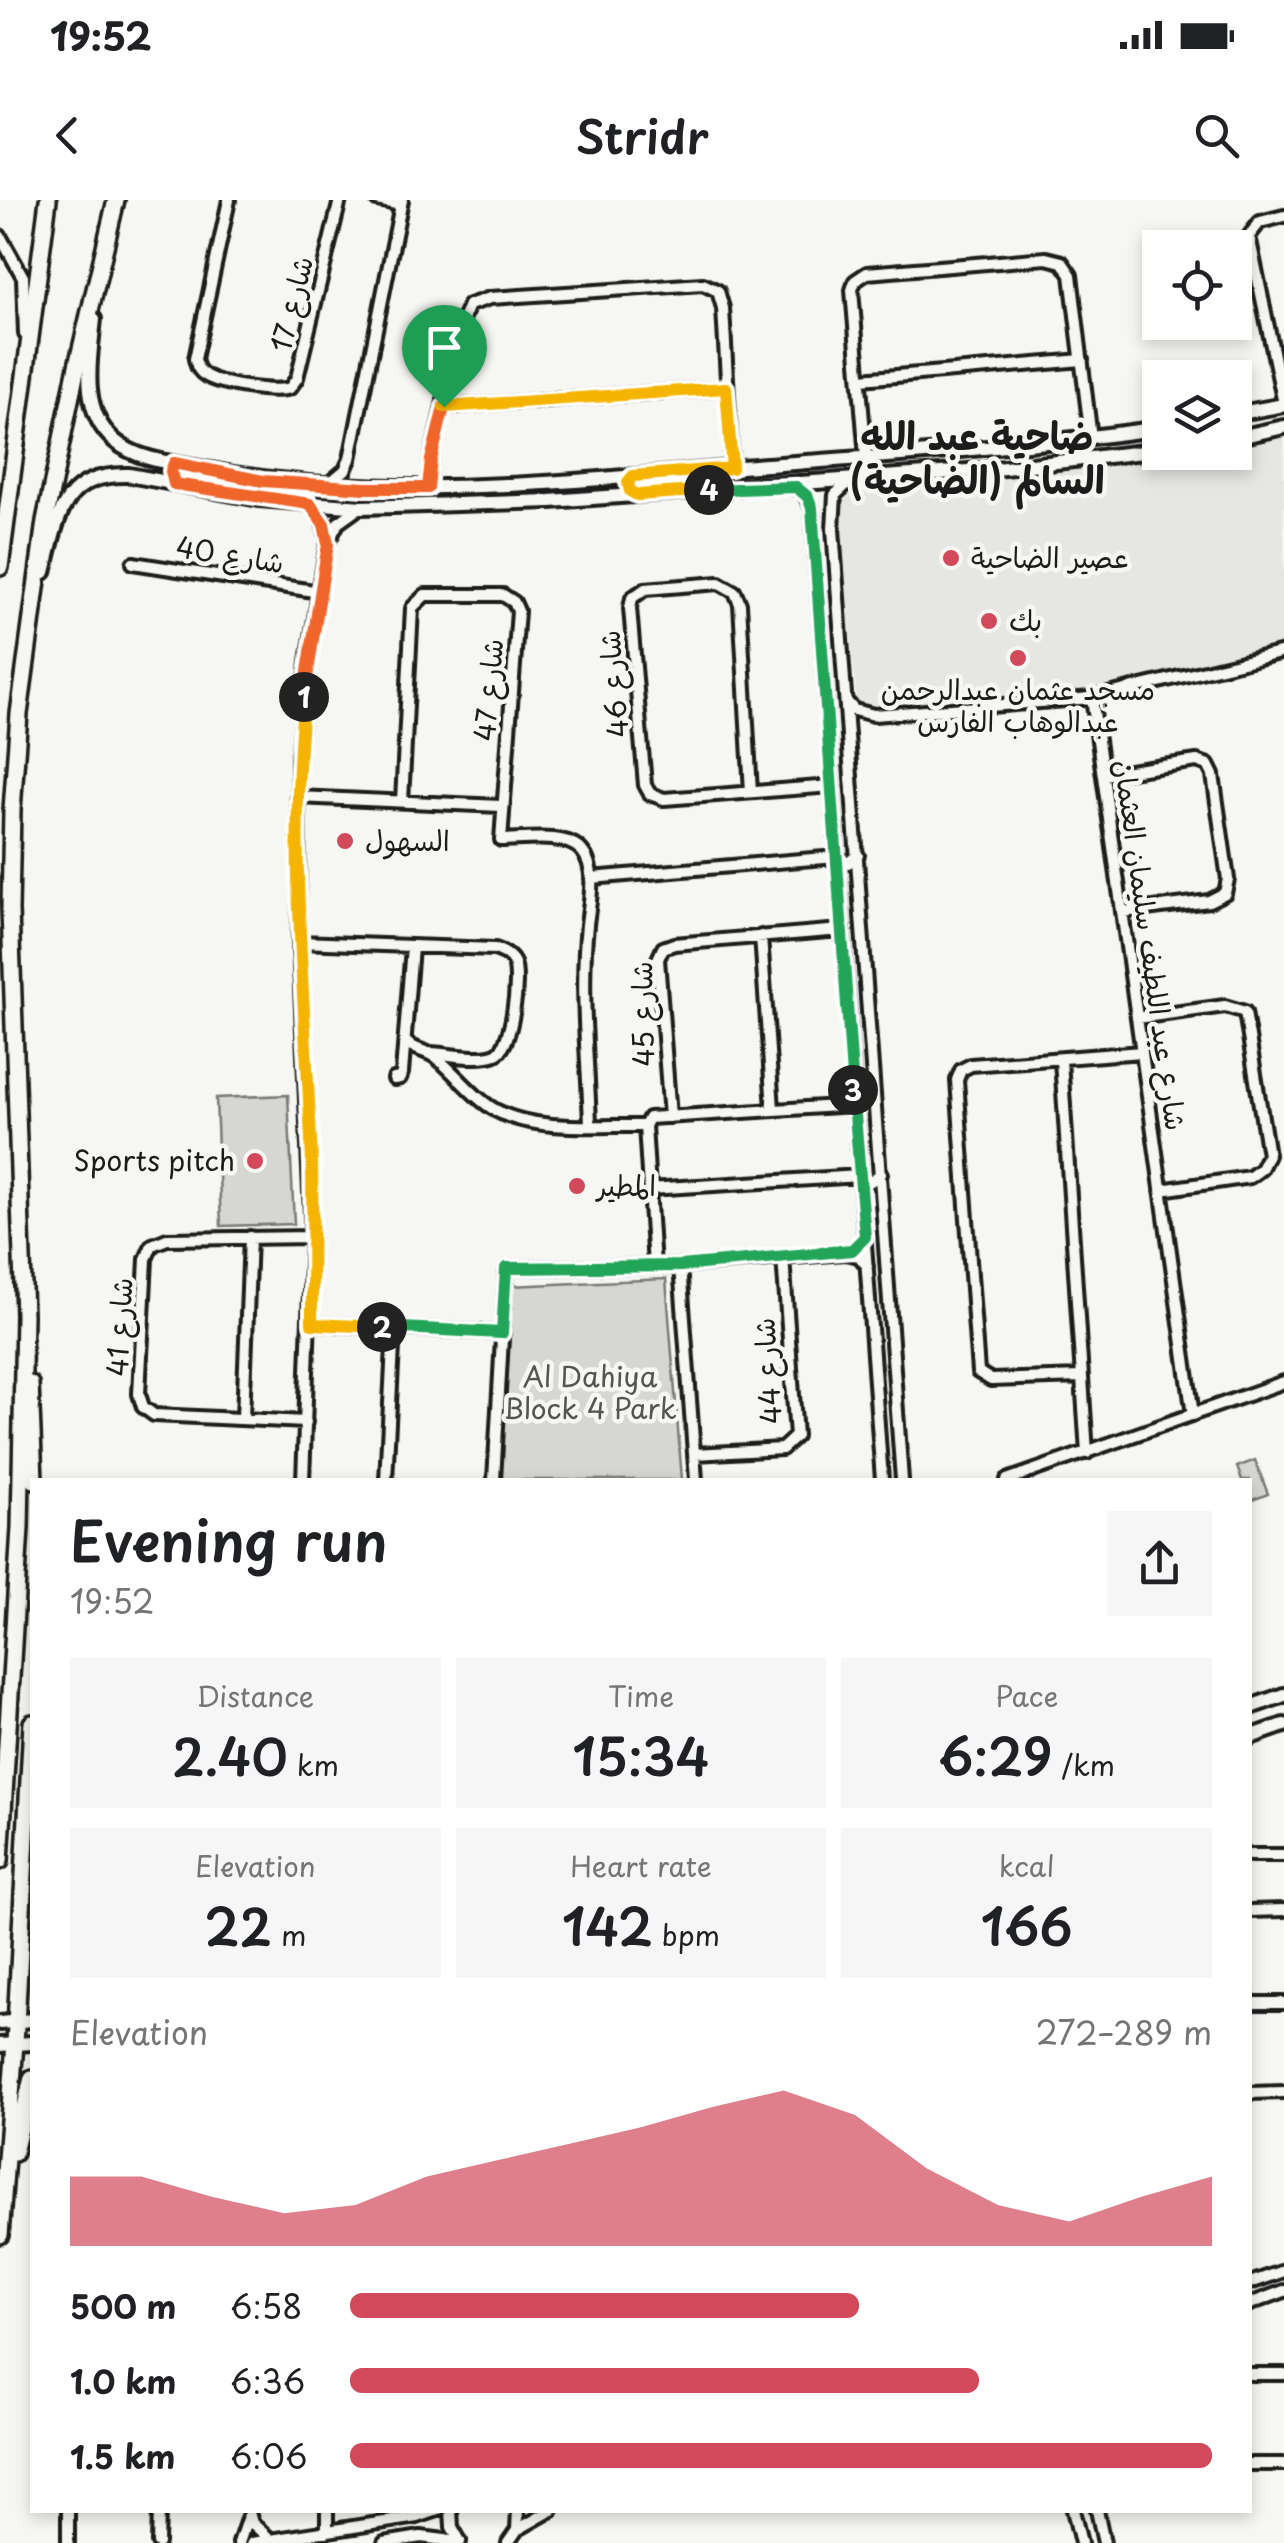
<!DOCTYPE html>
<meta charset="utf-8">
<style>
:root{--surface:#fff;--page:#f6f6f6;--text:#202124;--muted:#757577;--accent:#d1495b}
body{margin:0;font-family:"Playpen Sans","Playpen Sans Arabic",sans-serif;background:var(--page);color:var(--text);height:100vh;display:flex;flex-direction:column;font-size:38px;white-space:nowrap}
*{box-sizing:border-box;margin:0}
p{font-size:32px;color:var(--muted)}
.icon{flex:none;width:55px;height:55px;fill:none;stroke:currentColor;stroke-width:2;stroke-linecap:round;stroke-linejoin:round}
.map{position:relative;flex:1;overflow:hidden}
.drawer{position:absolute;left:30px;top:1278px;width:1222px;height:1035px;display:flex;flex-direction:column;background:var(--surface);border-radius:0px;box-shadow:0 5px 15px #0003}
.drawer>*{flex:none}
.fabs{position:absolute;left:1142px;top:30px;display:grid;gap:20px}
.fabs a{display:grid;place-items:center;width:110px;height:110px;border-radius:0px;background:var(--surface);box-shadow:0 5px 15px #0003;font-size:50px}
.pin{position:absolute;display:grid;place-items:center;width:85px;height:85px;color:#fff;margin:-102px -42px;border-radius:50% 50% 50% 0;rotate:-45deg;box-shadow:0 0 10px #0007}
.pin .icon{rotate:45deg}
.km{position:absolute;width:50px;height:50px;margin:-25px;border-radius:50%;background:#222;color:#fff;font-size:28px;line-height:50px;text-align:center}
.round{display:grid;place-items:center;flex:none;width:105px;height:105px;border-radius:0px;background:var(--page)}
.summary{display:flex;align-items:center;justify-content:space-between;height:170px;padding:0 40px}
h1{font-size:55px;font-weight:600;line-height:75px}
.metrics{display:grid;grid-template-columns:repeat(3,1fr);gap:15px;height:170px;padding:10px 40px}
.metrics div{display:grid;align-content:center;border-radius:0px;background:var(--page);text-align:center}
.metrics b{font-size:50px;font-weight:600}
.metrics small{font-size:28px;font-weight:400}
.metrics p{font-size:28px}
.chart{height:280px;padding:20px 40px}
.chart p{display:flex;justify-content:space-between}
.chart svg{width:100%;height:180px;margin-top:10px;fill:var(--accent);opacity:.7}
ul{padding:0 40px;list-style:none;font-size:32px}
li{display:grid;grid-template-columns:160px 120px 1fr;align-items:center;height:75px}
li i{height:25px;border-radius:12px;background:var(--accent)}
.status{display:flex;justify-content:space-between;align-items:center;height:70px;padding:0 50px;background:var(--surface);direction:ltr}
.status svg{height:28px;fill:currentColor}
header{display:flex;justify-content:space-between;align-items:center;height:130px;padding:0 40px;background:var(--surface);font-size:45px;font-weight:600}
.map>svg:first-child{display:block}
</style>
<div class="status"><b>19:52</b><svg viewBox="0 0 49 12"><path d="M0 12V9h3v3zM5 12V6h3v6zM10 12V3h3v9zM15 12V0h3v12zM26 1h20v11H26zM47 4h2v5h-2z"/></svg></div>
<header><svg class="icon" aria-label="back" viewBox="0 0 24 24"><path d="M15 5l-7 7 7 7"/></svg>Stridr<svg class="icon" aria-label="search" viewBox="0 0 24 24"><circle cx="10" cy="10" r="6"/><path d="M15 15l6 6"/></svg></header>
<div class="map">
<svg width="1284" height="2343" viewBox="0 0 1284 2343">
<rect width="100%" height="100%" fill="#f6f6f2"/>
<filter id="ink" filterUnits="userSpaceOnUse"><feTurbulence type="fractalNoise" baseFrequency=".01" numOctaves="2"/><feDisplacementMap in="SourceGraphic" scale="20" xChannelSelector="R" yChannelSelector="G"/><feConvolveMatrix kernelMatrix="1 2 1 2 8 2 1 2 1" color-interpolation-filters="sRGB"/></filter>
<g filter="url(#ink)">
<path fill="#e6e6e2" d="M1284,235V450L1094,491L866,510L857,507L838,297L857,281L1191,253L1235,252V245Z"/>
<path fill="#d6d6d2" stroke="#797977" stroke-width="2.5" d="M288,895L294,1024L221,1026L216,898Z
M666,1079L682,1280H500L510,1086Z
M1255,1260L1268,1294L1250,1301V1280H1242L1237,1267Z"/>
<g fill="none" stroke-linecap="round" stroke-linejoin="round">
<defs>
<path id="minor" d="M229,0L195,159C197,166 197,168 202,173C216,185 273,193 290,188L297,178L340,0
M377,0L401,5
M1284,16L1260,22L1249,36L1284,204
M0,36L23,77L25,134
M861,179L1082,160
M444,207L726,188
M866,257L852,90L855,81L867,73L1046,58L1062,62L1071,75L1091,238
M850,281L835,295L833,329L902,1280
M327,285L345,270L350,259L402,0
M791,287L802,290L812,308L882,1280
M428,288L431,260L461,124L469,105L490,98L703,84L718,91L723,108L732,268
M310,304L321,316L327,338
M133,363L320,392
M1092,498L1193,1215
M847,502L854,510L874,515L1092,498L1284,452
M1103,575L1197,561L1208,565L1213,575L1228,679L1225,693L1209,701L1122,712
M751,592L740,404L735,392L719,383L645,389L632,398L630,408L645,585L650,594L664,599L832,586
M297,597L501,606
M402,601L412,408L425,395H503L514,402L518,411L501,640C522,640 567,632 582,651C598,669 589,704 587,725C580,791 588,859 590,925
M591,678L836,657L848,663L858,655
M761,736L773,909
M299,742L495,749C503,752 510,755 514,763C520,779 512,847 496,854C479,861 449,854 431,853
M1137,818L1225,806L1245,812L1268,955L1261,969L1250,977L1161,990
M405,841C414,851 428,850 438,859C458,876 475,899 497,911C536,932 602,925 645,926
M1061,860L1087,1253
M394,879L400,878L402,873L412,747
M670,917L658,759L663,748L674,744L841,730
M645,926L649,918L854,905
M645,926L654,1066
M649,989L860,976L869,982L881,974
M680,1066L696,1280
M311,1124L503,1133
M1081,1177L991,1180L978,1172L957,880L961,870L971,865L1142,852
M243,1218L250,1037
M306,1222L154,1215L143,1207L139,1194L146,1059L152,1045L167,1039L312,1037
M695,1254L782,1249L796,1236L783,1057
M303,1280L312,1037L299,742L298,560L308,461L327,344L338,323L359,308
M386,1280L394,1127
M494,1280L506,1068L680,1066L845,1053L859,1056L867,1066
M1007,1280L1284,1182
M1250,1655H1284
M1250,1711L1284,1710
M1250,1803H1284
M1250,1893L1284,1892
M1250,2083L1284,2071
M1250,2104L1284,2091
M1250,2174H1284
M1250,2264H1284
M68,2310V2343
M327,2310V2332
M451,2310L452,2327L460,2341
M1073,2310L1081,2343
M1097,2310L1104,2343
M249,2312L252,2323L271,2340
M517,2330L552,2310
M158,2343L159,2310
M239,2343L248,2316
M252,2343L417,2317L438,2310
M384,2343L421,2337L460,2342
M508,2343L517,2330L518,2310"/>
<path id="major" d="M94,119C90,159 79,211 115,241C137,260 172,263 200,268C387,305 579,280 767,265C899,255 1029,247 1160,228
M1235,214L1284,205
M1235,238L1284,227
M44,372C58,317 61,273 129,275L259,299L362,307L550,301L704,290L996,269L1160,250
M1250,1507L1284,1495
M1250,1537L1284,1525
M0,1823L32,1820
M0,1845L32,1843"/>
<path id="highway" d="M0,367L48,0
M30,1184L34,1280
M0,1661L20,1328L24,1115L10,710L12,610L19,514L45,321L77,166L116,0
M14,1953L32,1878
M0,2035L15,1844L32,1523"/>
</defs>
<use href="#minor" stroke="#1c1c1c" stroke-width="18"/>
<use href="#major" stroke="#1c1c1c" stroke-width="20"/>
<use href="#highway" stroke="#1c1c1c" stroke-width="22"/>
<use href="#minor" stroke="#f6f6f2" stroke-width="10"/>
<use href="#major" stroke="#f6f6f2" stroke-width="12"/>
<use href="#highway" stroke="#f6f6f2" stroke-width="15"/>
</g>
</g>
<g fill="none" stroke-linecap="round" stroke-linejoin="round" filter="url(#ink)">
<defs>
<path id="split-1" d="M304,497L328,344L324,324L310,304L174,284L171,271L174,263L263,281L365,288H428L431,260L444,207"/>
<path id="split-2" d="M304,497C288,653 306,808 312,963C313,1017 312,1070 312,1124L382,1127"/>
<path id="split-3" d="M382,1127L502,1133L506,1068L680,1066L852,1050L865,1037L853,890"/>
<path id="split-4" d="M709,290L796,287L808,297L812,308L853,890"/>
<path id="split-5" d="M444,207L726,188L732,268L633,276L628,282L630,291L637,295L709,290"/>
</defs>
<use href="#split-1" stroke="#fff" stroke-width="20"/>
<use href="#split-2" stroke="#fff" stroke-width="20"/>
<use href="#split-3" stroke="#fff" stroke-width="20"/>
<use href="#split-4" stroke="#fff" stroke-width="20"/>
<use href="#split-5" stroke="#fff" stroke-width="20"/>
<use href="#split-1" stroke="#f0652b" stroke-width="12"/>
<use href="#split-2" stroke="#f5b400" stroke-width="12"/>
<use href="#split-3" stroke="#22a559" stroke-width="12"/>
<use href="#split-4" stroke="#22a559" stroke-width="12"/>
<use href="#split-5" stroke="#f5b400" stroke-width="12"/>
</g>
<g fill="#d1495b" stroke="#f6f6f2" stroke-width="4">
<circle cx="951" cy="358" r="10"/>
<circle cx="989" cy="421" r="10"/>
<circle cx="1018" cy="458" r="10"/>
<circle cx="345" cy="641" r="10"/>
<circle cx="255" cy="961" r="10"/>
<circle cx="577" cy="986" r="10"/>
</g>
<g text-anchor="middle" stroke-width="9" stroke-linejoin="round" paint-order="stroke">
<g font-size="28" fill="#1c1c1c" stroke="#f6f6f2">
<text transform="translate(292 104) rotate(-76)" y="10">شارع 17</text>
<text transform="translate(230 355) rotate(9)" y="10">شارع 40</text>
<text transform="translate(614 484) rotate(-95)" y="10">شارع 46</text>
<text transform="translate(489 490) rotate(-85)" y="10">شارع 47</text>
<text transform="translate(1150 745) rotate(82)" y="10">شارع عبد اللطيف سليمان العثمان</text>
<text transform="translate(643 814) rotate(-91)" y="10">شارع 45</text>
<text transform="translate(120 1127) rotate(-87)" y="10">شارع 41</text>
<text transform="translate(768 1171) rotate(-94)" y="10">شارع 44</text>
</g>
<g font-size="28" fill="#1c1c1c" stroke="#f6f6f2" text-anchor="start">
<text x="971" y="368">عصير الضاحية</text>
<text x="1009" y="431">بك</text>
<text x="1018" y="500" text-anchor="middle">مسجد عثمان عبدالرحمن<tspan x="1018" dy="32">عبدالوهاب الفارس</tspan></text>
<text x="365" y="651">السهول</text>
<text x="235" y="971" text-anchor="end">Sports pitch</text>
<text x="597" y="996">المطير</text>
</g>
<g font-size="28" fill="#545453" stroke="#f6f6f2">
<text x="590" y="1187">Al Dahiya<tspan x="590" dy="32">Block 4 Park</tspan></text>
</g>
<g font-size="38" font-weight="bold" fill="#1c1c1c" stroke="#f6f6f2">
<text x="977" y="250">ضاحية عبد الله<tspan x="977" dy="44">السالم (الضاحية)</tspan></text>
</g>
</g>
</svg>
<div class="fabs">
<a><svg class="icon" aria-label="locate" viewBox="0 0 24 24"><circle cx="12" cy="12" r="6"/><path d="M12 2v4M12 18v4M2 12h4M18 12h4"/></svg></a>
<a><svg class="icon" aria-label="layers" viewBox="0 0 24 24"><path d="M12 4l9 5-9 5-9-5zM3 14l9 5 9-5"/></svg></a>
</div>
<div class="pin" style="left:444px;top:207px;background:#1e9e55"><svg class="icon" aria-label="arrive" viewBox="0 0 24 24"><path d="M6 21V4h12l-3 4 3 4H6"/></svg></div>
<b class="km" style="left:304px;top:497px">1</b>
<b class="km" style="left:382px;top:1127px">2</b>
<b class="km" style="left:853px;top:890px">3</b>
<b class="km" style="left:709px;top:290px">4</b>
<section class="drawer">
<div class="summary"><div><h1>Evening run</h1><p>19:52</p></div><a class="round"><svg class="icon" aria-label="share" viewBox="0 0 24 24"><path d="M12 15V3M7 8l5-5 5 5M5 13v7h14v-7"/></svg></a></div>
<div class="metrics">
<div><p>Distance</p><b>2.40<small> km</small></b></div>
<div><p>Time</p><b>15:34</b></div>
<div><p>Pace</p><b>6:29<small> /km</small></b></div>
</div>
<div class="metrics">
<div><p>Elevation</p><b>22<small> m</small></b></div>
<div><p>Heart rate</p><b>142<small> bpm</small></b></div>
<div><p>kcal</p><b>166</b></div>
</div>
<div class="chart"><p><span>Elevation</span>272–289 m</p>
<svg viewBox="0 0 160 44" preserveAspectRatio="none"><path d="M0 44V27L10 27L20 32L30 36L40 34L50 27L60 23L70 19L80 15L90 10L100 6L110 12L120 25L130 34L140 38L150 32L160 27V44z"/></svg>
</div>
<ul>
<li><b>500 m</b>6:58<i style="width:59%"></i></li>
<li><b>1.0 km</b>6:36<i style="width:73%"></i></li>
<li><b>1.5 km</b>6:06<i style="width:100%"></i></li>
</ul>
</section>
</div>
